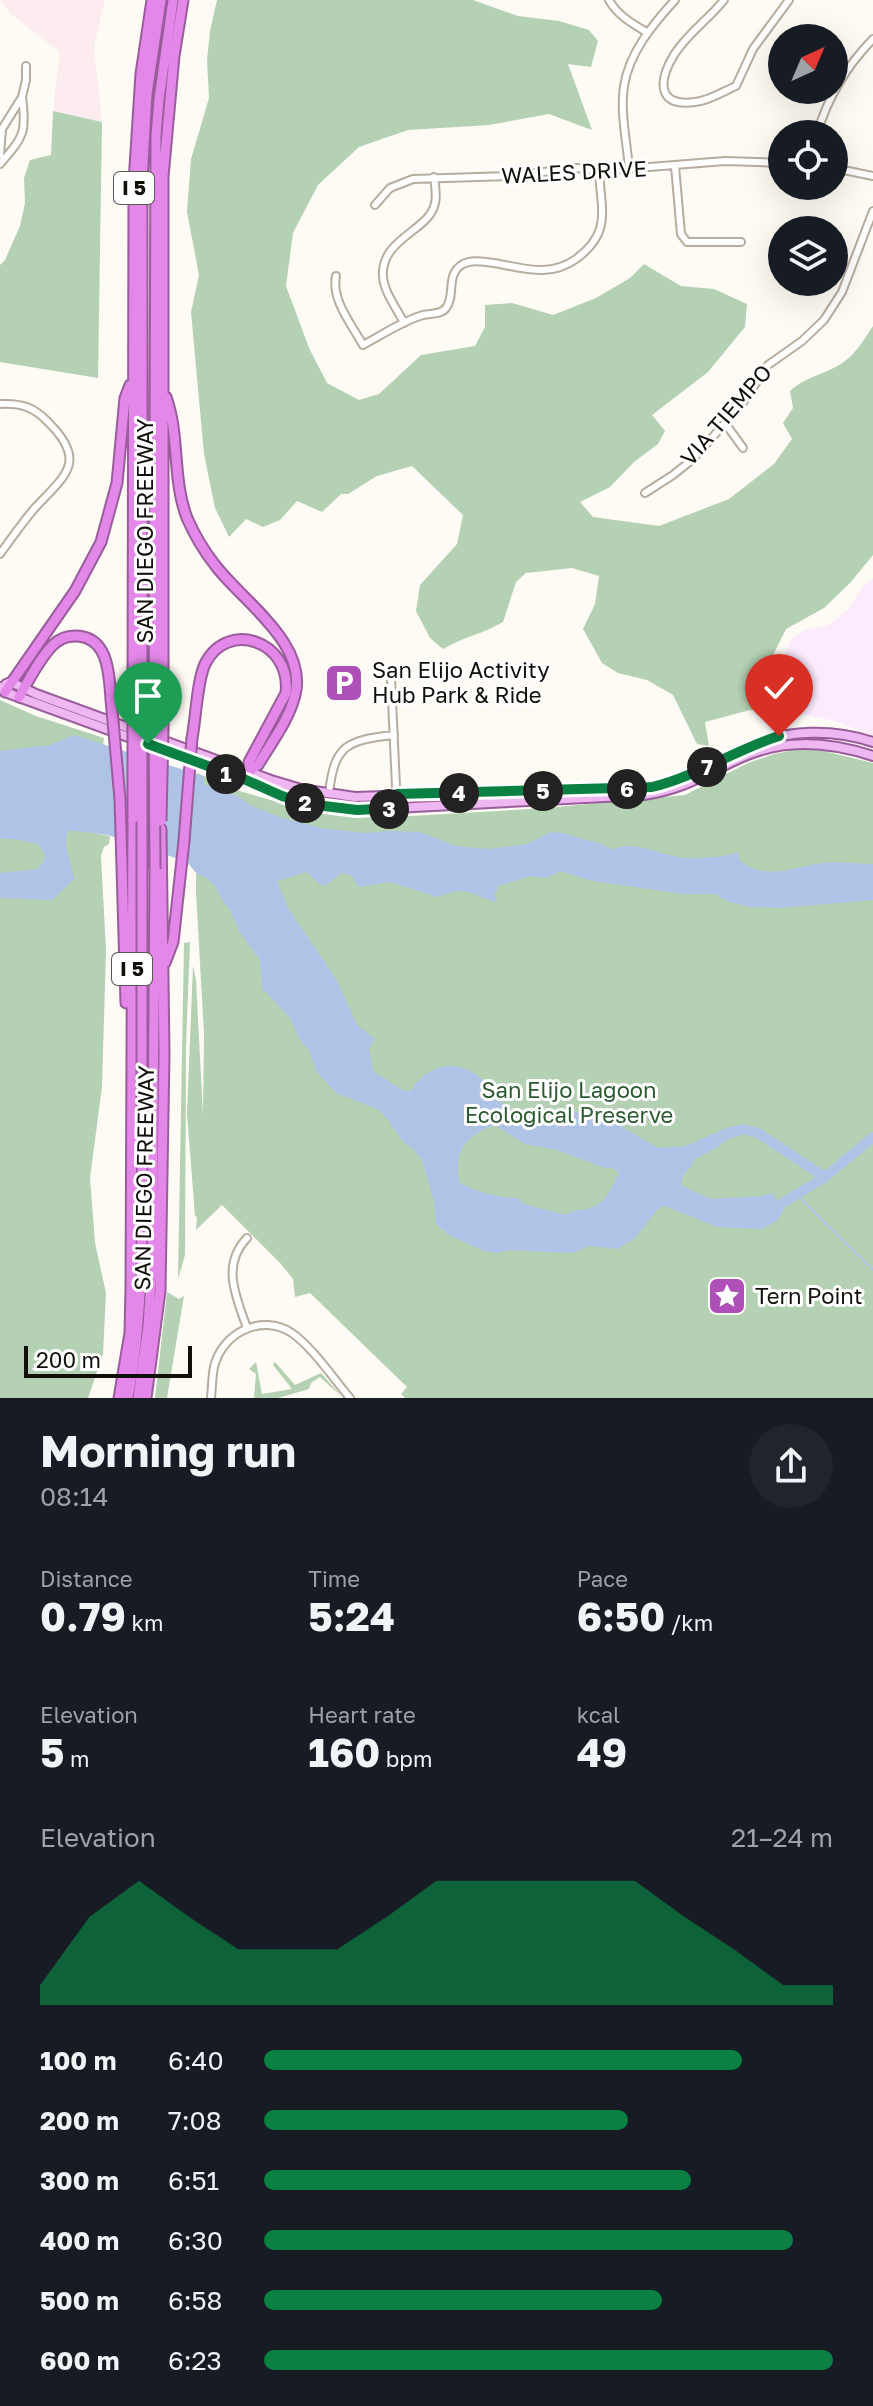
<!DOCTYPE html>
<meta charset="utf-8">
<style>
:root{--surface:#171b24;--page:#20242c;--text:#f1f3f6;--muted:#9ea1a6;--accent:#0b8043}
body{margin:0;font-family:"Golos Text",sans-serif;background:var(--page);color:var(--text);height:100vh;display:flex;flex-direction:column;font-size:30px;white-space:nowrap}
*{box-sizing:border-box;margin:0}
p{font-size:26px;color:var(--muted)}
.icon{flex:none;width:44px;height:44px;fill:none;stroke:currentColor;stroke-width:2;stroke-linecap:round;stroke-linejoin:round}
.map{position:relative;height:1398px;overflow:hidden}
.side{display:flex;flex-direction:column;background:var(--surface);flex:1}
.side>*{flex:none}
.needle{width:52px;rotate:44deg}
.tools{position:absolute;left:768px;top:24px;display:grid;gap:16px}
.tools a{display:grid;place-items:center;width:80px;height:80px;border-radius:50%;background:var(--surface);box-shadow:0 8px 32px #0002;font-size:40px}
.scale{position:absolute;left:24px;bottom:20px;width:168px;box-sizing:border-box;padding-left:8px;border:4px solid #120f0a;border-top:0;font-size:22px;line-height:28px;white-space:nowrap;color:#120f0a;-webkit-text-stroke:6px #fff;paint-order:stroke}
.pin{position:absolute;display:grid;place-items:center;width:68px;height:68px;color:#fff;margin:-82px -34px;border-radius:50% 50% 50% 0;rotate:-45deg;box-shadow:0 0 8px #0007}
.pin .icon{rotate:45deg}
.km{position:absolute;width:40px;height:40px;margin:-20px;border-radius:50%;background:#222;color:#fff;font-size:22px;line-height:40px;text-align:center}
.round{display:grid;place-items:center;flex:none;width:84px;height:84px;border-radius:42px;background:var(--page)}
.head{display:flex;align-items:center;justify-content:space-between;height:136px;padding:0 40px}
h1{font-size:44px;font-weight:700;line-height:60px}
.stats{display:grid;grid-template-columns:repeat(3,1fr);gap:12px;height:136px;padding:8px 40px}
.stats div{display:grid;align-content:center}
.stats b{font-size:40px;font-weight:700}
.stats small{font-size:22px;font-weight:400}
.stats p{font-size:22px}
.chart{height:224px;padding:16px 40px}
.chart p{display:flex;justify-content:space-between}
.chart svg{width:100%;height:144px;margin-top:8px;fill:var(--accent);opacity:.7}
ul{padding:0 40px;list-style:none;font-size:26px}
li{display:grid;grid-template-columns:128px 96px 1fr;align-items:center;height:60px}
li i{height:20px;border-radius:10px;background:var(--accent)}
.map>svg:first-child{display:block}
</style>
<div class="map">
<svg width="873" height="1398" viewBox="0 0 873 1398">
<rect width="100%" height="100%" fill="#fefaf4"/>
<path fill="#fcecf0" d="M0,0H105L94,47L102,122L53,111L60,52L11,14Z"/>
<path fill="#fbebfd" d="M873,578V735L831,720L786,712L783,682L785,653L793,637L806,630L829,625L847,611L863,586Z"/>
<path fill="#b4d1b4" d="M217,0H473L518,16L559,21L589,30L598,41L591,67L568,64L592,130L549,114L489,125L408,130L359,147L318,185L293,233L286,286L309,348L327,383L359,400L379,394L421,355L475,346L485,327V305L512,303L553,315L596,298L630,278L644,264L681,286L714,289L747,304L745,327L708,372L652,415L665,431L658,444L634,462L610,487L580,502L593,517L659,526L729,499L774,464L792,439L783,423L793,408L790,391C806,376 828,374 845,361C857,352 865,338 873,326V555L850,583L824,608L786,629L770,661L755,684L780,700L779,713L750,710L705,722L709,746L697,744L673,695L647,680L618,673L602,663L583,629L595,604L599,576L572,568L526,573L516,582L503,622C483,634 463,637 443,649L430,638L416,611L420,585L457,544L463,515L412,466L377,476L348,494H341L322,512L297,501L280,520L263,527L246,519L229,537L215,508L204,454L191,312L199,275L187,212L191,159L209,98L207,60L210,31Z
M53,111L102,122L98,378L0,362V265L5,260L20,226L25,203L24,178L30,160L51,155Z
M0,700L36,716L104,738L93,833L110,836L109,844L104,847L101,856L106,950L102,1087L90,1178L95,1243L106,1293L103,1354L88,1398H0Z
M799,749L824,751L873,763V1398H405L401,1394L407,1387L310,1293L295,1297L293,1279L281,1264L222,1205L196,1230L197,1217L195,1216L187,1114L193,966L196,980L203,1114L204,1034L196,892L197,773L236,790L312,812L377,818L546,808L685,795L748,763L774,754Z
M190,942L186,1046L185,1255L178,1279L184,943Z
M167,1292L179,1299L184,1296L167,1398H155Z
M256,1362L262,1394L292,1389L273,1365L275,1362L295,1385L321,1373L343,1398L320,1377L311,1383L309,1389L278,1398H254L256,1374L249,1369Z"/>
<path fill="#afc3e7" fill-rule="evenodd" d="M74,735L203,776L204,784L237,796L250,805L279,817L321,828L364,833L392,831L420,832L456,846L489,849L527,844L551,832L562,833L602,844L611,850C635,838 661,857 686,858C703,859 723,857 738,852L739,860C766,882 792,867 823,863C840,861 856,864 873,864V900L781,908L751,907L729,902L716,894H684L592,881L560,871L547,878L530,876L498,886L495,895L497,903L469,892L456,891L437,897L390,882L359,887L351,875L341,873L327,885H320L307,872L277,881L288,908L336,979L357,1025L375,1039L369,1049L373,1071L399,1088L410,1092C426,1066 454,1057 479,1077C484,1081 490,1085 494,1089C497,1094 496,1096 500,1101C508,1110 522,1114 534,1117L539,1110L548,1108L562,1112L569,1111L607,1118L658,1148L685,1146L729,1127L740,1125L742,1129C727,1141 712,1151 695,1159C691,1171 679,1173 682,1186L711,1199L762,1196L773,1193L778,1203L787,1197L790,1198L778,1220L762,1229L717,1227L665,1206L659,1208L634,1239L617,1249L589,1246L576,1252L567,1253L509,1250L497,1253L484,1251L449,1235L436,1224L434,1201L422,1160L412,1148L403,1142L388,1120L378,1109L336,1093L316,1071L310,1052L300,1040L290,1018L262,988L260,960L239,931L230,910L222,900L215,886L205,877L197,874L187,862L108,835L68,830C62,848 72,862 74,879L52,900L0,898V873L38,869L46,857L38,844C25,842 12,837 0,839V751L50,745ZM495,1125L525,1144L557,1150L605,1168H613L619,1173C612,1186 606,1203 591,1208C580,1211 577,1208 566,1215L524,1204L518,1198C499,1198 477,1192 460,1183C452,1153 466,1135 495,1125Z"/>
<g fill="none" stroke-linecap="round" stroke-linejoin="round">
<path stroke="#afc3e7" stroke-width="2" d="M796,1194L873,1270"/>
<path stroke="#afc3e7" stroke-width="10" d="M729,1134L742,1129L758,1133L825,1177
M781,1204L825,1177L873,1137"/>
<defs>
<path id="minor" d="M609,0C618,16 633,24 648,33
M724,0C709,19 687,34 674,55C658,81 657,107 695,102C709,101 724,91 736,86L753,49L789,0
M817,134C827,99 847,65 873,39
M0,155L2,129L22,97L26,80V66
M0,164C23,137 27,134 22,97
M675,166L681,234L687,242H741
M834,168L873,176
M629,169C627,143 620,113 624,86C629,53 653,24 675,0
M375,205L390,188L413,179L511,176L577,168L599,171L725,161L782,163
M336,276C331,300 352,325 363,345C382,335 402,321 423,315C431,313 441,315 446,308C456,295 445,274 463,264C473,259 484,262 494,263C524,268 549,278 576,259C612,233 601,210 599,171
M404,323C397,309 384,292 383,277C380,238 430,231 435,203C437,195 435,185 434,177
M0,404C22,403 34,407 49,423C89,463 63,477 34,509C22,523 11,539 0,554
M725,423L743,448
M645,493L673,475L693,459L742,404L768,365L802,341L824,320L842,292L873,211
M329,794C334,744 348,740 394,735
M397,808L391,678L403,668
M247,1328C236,1297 221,1265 247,1238
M211,1398C212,1388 212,1377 214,1367C222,1333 261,1313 292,1333C313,1348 333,1378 350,1398"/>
<path id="major" d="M6,684L11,682L36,694L271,780L301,789L355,797L652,787C687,778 717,760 750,746C788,729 834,729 873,742
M0,687L5,692L246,780L282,796L308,804L357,810L644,795C683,789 702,776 736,760C781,738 826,741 873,756"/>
<path id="highway" d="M166,397C180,436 172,479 187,518C194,534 204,551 215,565C242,601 308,643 295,695C289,720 271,743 258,765L250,771L246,780
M5,692L75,591L101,542L117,483L125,398L130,385
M19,697C29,680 39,659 53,645C59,639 67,636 75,636C109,636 109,675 111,699
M133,709L134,182L141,74L152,0
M142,709V180L147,94L161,0
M154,725L156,136L159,99L173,0
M163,728V177L174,56L183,0
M192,738C196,718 197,681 205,664C227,619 292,641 286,693L249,762L250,771
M120,799L126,1003
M165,963L173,942L184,841
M119,1398L130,1333L131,1289L133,819
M128,1398C145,1307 142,1213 142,1121
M138,1398L148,1326L152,1265L155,869
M146,1398L160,1291L164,1054L161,829"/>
</defs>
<use href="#minor" stroke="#b6ad9f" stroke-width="10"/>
<use href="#major" stroke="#9a5d9b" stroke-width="12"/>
<use href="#highway" stroke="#9a5d9b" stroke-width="13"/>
<use href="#minor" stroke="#fff" stroke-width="6"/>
<use href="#major" stroke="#eeb7f2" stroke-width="8"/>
<use href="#highway" stroke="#e387e9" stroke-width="9"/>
<defs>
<path id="highway-bridge" d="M111,699L120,799
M142,709V1121
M154,725L155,869
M133,819V709
M161,821L163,728
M184,841L192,738"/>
</defs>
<use href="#highway-bridge" stroke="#9a5d9b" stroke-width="13" stroke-linecap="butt"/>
<use href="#highway-bridge" stroke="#e387e9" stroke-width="9"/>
</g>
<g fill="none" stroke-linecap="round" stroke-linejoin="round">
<defs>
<path id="route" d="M148,744L246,780L282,796L308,804L357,810L397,808V794L652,787C697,776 735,750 779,736"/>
</defs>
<use href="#route" stroke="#fff" stroke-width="16"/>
<use href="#route" stroke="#0b8043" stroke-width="10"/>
</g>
<defs>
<symbol id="parking-square" viewBox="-11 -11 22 22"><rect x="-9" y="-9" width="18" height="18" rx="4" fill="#af50b9" stroke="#fff"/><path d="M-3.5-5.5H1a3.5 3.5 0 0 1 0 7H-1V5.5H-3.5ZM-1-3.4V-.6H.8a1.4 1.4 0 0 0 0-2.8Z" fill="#fff"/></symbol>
<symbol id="sight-square" viewBox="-11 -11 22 22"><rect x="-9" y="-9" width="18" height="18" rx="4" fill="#af50b9" stroke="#fff"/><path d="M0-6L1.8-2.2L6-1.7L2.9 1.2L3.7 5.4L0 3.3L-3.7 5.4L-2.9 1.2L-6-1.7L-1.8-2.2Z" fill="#fff"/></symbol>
</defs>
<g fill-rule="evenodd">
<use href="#parking-square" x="322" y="661" width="44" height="44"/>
<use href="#sight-square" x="705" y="1274" width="44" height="44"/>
</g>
<g text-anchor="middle" stroke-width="6" stroke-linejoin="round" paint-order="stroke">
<g fill="#fff" stroke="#595754" stroke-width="2">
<rect x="114" y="172" width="40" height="32" rx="6"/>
<rect x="112" y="953" width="40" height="32" rx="6"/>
</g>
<g font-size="20" font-weight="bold" fill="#120f0a">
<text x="134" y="195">I 5</text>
<text x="132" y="976">I 5</text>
</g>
<g font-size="22" fill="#120f0a" stroke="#fff">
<text transform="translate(574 172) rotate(-3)" y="8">WALES DRIVE</text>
<text transform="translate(726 415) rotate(-49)" y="8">VIA TIEMPO</text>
<text transform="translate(145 531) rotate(-90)" y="8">SAN DIEGO FREEWAY</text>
<text transform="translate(144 1178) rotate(-89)" y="8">SAN DIEGO FREEWAY</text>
</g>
<g font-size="22" fill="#120f0a" stroke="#fff" text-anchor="start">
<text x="372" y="678">San Elijo Activity<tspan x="372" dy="25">Hub Park &amp; Ride</tspan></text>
<text x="755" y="1304">Tern Point</text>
</g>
<g font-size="22" fill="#2b5a30" stroke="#fff">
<text x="569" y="1098">San Elijo Lagoon<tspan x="569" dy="25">Ecological Preserve</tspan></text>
</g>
</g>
</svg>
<div class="tools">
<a><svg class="needle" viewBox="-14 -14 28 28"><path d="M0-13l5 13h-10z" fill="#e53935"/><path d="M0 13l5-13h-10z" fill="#9ea1a6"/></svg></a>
<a><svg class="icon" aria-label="locate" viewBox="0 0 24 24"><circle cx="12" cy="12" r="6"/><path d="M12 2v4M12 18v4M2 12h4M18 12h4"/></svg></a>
<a><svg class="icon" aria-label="layers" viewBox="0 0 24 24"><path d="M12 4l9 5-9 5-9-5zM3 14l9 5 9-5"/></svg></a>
</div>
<div class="scale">200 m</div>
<div class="pin" style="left:148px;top:744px;background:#1e9e55"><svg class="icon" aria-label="arrive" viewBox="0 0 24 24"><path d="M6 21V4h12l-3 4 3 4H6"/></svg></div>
<div class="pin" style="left:779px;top:736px;background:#d93025"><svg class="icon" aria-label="check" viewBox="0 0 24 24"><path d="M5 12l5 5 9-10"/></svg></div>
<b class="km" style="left:226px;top:774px">1</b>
<b class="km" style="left:305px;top:803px">2</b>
<b class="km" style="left:389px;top:809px">3</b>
<b class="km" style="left:459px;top:793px">4</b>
<b class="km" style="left:543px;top:791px">5</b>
<b class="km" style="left:627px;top:789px">6</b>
<b class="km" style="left:707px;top:767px">7</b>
</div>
<section class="side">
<div class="head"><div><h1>Morning run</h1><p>08:14</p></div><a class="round"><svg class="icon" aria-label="share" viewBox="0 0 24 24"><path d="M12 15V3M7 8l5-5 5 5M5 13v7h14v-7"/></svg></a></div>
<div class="stats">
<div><p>Distance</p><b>0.79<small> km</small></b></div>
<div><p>Time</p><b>5:24</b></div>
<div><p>Pace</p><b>6:50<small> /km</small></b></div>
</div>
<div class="stats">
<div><p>Elevation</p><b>5<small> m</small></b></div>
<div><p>Heart rate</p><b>160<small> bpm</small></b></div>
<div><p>kcal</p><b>49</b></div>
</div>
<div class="chart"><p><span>Elevation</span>21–24 m</p>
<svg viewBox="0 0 160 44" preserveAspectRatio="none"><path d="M0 44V38L10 17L20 6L30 17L40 27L50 27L60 27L70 17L80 6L90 6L100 6L110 6L120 6L130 17L140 27L150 38L160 38V44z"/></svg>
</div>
<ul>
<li><b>100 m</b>6:40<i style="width:84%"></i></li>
<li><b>200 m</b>7:08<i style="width:64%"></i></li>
<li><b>300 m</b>6:51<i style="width:75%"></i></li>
<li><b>400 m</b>6:30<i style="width:93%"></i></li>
<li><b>500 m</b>6:58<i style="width:70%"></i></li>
<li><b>600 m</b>6:23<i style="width:100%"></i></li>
</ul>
</section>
